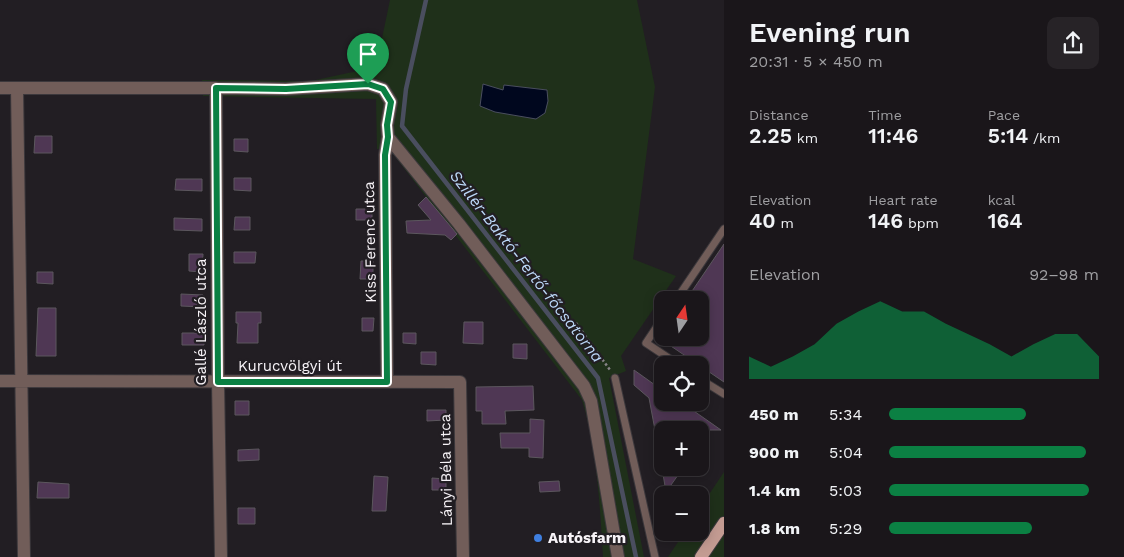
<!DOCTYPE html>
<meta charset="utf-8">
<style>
:root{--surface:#1a161a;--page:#272327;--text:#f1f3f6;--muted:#9f9fa2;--line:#383539;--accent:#0b8043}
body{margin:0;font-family:"Work Sans",sans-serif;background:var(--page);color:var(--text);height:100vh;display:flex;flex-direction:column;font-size:19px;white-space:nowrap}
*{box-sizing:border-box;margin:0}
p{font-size:16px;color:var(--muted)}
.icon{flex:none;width:28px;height:28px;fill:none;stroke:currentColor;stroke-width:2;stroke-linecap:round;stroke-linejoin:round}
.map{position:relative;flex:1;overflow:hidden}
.drawer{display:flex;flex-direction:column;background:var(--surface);width:400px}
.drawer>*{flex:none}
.needle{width:32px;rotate:13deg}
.fabs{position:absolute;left:654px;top:291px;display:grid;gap:10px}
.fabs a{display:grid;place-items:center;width:55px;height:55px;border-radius:10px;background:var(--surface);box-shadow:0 2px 12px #0003,0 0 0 1px var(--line);font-size:25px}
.pin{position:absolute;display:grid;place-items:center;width:42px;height:42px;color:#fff;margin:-51px -21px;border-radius:50% 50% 50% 0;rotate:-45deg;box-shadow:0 0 5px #0007}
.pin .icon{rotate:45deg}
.round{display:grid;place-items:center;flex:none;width:52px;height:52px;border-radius:10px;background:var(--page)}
.headline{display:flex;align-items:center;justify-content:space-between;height:85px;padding:0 25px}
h1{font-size:28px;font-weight:600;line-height:38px}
.figures{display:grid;grid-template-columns:repeat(3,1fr);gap:8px;height:85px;padding:5px 25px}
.figures div{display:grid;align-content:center}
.figures b{font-size:21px;font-weight:600}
.figures small{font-size:14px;font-weight:400}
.figures p{font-size:14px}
.chart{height:140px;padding:10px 25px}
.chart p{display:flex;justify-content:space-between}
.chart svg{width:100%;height:90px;margin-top:5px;fill:var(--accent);opacity:.7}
ul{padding:0 25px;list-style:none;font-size:16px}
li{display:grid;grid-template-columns:80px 60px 1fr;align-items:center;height:38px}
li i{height:12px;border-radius:6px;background:var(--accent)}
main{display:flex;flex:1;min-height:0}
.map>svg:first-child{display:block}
</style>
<main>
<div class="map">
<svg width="724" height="557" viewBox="0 0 724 557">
<rect width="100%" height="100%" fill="#221e23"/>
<path fill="#1f301a" d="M390,0H637L655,87L633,259L676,276L621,356L626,371L609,378L644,557H603C600,506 597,449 582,400L390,150L377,149L376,99L203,96L202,80L311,81L376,67Z
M724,472V557H668L684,533L700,532V508Z"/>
<path fill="#00071e" stroke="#4a4e5f" d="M483,84L503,90L504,85L547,90L548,101L545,113L536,119L495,112L480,106Z"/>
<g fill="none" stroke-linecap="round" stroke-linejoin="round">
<path stroke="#4a4e5f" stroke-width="4.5" d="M426,0L406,89L402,126L598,378L636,557"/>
</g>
<path fill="#4f3754" stroke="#5c575e" d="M35,136H52V153H34Z
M234,139H248V152L234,151Z
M234,178H251V191L234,190Z
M176,179H202V191L175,190Z
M426,197L457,234L451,240L445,235L407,233L406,221L431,220L418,205Z
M356,209H372V220H356Z
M235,217H250V230H234Z
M174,218L202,219V231L174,230Z
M724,244V382L659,338H700V300H686Z
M234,252H256L255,263H234Z
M189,254H203L202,272L189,271Z
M361,261H373V279H360Z
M37,272H53V284L37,283Z
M181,294L203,295V307L181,306Z
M38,308H56V356H36Z
M236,312H261V323H258V343H237L238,323H236Z
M362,318H374L373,331H362Z
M464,322H483V344L463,343Z
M182,333H204V345H182Z
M403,333H416V344L403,343Z
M513,344H527V359L513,358Z
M421,352H436V365L421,364Z
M634,370L662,390V402H681L721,430H709L700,443V430H655L649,398L634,385Z
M533,386L534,410L505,411L506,424H482V411H476V387Z
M235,401H249V415H235Z
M427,410H446V420L427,421Z
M530,419L544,420L543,458L529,457V448H501L500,433H530Z
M259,449V460L238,461V450Z
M662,468H683L666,492Z
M374,476L388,477L386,511H372Z
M432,478L446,479V490H432Z
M559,481L560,491L540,492L539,482Z
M38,482L69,484V498H37Z
M238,508H255V524H238Z"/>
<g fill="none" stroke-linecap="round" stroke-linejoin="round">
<defs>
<path id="service" d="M676,300L724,229
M662,319L646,343L679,365
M615,378L655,557
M700,379L724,394"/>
<path id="minor" d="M0,88H216L286,89L368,84L383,89L391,102L387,125L388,137L385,155L387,382
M17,88L24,557
M216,88L218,382L221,557
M388,137L459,224L584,386L591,401L618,557
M0,381L460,382L463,557"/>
<path id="primary" d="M701,557L724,523"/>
</defs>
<use href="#service" stroke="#3c383c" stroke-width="9"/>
<use href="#minor" stroke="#3c383c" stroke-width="14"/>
<use href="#primary" stroke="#3c383c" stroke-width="14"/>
<path stroke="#888488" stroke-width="2.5" stroke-dasharray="2.5 2.5" stroke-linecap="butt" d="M576,323L610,370"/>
<use href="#service" stroke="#715d59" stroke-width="7"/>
<use href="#minor" stroke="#715d59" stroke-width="12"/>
<use href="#primary" stroke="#c39b92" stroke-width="12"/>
</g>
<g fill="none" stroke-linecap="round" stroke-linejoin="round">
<defs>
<path id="route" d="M368,84L383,89L391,102L387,125L388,137L385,155L387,382H218L216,88L286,89Z"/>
</defs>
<use href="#route" stroke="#fff" stroke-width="10"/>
<use href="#route" stroke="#0b8043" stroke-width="6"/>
</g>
<circle fill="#3f7fe0" stroke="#221e23" stroke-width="2" cx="538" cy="538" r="5"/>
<g text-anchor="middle" stroke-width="4.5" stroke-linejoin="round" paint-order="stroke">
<g font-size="15" fill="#f7f3f7" stroke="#221e23">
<text transform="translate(370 242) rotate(-91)" y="5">Kiss Ferenc utca</text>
<text transform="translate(201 322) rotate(-90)" y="5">Gallé László utca</text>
<text x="290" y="371">Kurucvölgyi út</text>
<text transform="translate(446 470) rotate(-91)" y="5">Lányi Béla utca</text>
</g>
<g font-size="15" font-weight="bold" fill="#f7f3f7" stroke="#221e23" text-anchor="start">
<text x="548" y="543">Autósfarm</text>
</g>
<g font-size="16" font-style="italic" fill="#bcd8f8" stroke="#221e23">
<text transform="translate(527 266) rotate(52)" y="6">Szillér-Baktó-Fertő-főcsatorna</text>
</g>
</g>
</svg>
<div class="fabs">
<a><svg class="needle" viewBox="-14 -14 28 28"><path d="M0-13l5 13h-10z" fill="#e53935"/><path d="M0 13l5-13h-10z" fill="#9f9fa2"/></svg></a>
<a><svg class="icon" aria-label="locate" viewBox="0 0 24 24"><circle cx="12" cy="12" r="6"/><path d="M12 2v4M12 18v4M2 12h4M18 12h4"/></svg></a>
<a>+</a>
<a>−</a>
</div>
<div class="pin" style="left:368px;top:84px;background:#1e9e55"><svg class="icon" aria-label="arrive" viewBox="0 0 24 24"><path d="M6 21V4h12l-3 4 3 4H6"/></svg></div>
</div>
<section class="drawer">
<div class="headline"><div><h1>Evening run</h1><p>20:31 · 5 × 450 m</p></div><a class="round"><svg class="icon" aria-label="share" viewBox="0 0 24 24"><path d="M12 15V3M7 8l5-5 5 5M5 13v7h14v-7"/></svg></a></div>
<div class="figures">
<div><p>Distance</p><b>2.25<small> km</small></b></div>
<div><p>Time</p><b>11:46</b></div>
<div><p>Pace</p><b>5:14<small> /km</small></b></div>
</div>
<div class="figures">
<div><p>Elevation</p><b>40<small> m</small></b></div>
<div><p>Heart rate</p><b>146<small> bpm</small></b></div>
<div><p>kcal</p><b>164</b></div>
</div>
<div class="chart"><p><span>Elevation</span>92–98 m</p>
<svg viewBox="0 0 160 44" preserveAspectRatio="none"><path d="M0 44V33L10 38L20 33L30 27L40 17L50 11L60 6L70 11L80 11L90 17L100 22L110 27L120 33L130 27L140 22L150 22L160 33V44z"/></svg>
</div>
<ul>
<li><b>450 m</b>5:34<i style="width:65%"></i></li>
<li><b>900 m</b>5:04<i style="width:94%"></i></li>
<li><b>1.4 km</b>5:03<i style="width:95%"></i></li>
<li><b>1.8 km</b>5:29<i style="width:68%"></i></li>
</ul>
</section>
</main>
